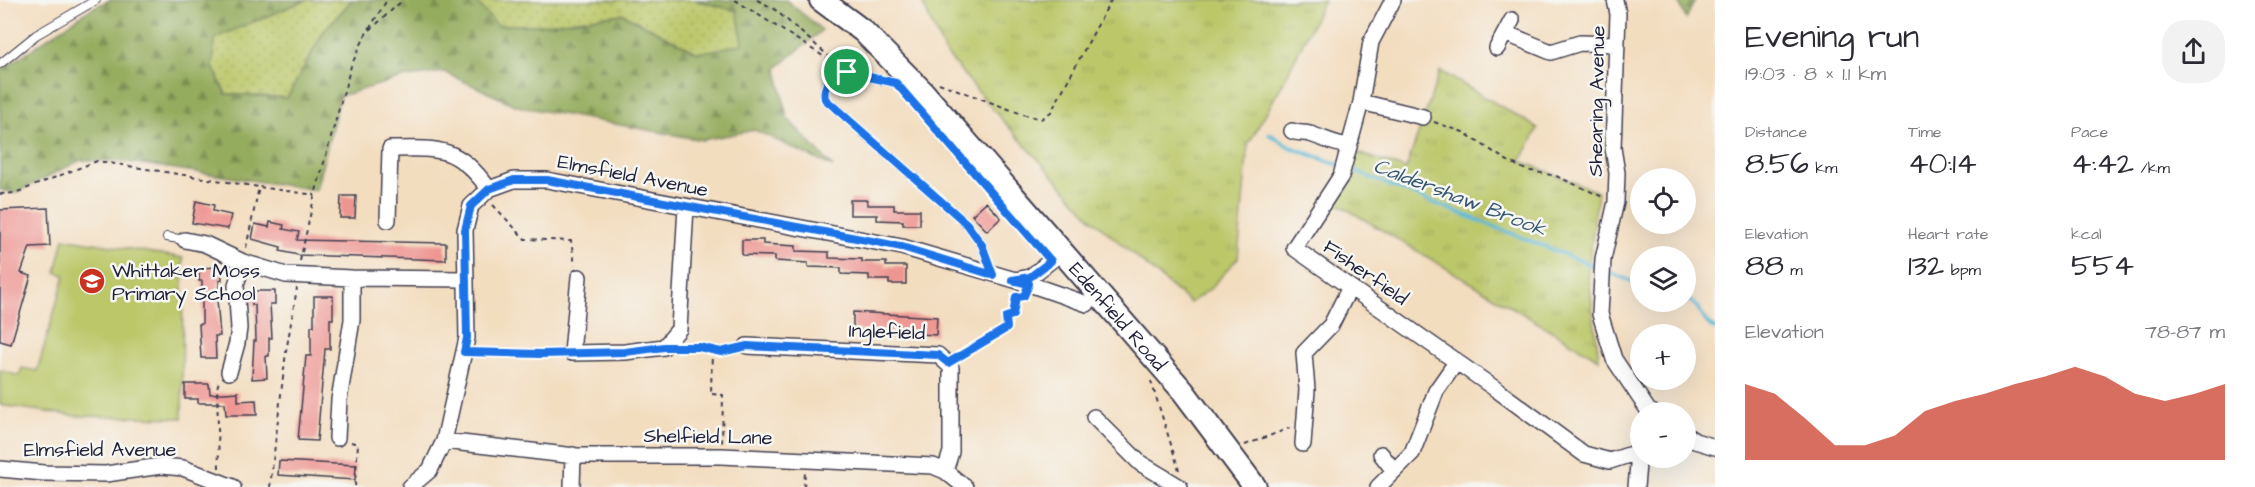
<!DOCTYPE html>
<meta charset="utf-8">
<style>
:root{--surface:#fff;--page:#f2f2f3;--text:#2b2b33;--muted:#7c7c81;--accent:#c8321e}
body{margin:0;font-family:"Architects Daughter",sans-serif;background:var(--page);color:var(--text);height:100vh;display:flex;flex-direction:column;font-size:22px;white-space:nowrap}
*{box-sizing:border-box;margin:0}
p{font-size:20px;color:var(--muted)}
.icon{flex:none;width:33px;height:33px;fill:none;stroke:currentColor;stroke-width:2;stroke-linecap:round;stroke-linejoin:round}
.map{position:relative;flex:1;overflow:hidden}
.drawer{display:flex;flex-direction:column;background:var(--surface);width:540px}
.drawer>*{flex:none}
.tools{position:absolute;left:1630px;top:168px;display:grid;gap:12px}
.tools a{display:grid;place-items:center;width:66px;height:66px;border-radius:50%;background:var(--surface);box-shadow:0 6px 24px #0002;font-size:30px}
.pin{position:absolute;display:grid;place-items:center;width:51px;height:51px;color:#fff;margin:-26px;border:3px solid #fff;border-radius:50%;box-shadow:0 2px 6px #0007}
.round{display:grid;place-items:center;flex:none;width:63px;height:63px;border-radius:24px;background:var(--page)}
.summary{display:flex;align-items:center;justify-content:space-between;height:102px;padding:0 30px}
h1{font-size:33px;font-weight:600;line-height:45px}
.metrics{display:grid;grid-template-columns:repeat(3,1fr);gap:9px;height:102px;padding:6px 30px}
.metrics div{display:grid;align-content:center}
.metrics b{font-size:30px;font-weight:600}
.metrics small{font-size:16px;font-weight:400}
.metrics p{font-size:16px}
.chart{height:168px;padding:12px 30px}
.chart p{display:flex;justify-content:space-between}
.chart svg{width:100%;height:108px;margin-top:6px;fill:var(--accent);opacity:.7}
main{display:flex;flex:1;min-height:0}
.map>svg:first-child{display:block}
</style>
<main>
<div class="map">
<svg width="1715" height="487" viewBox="0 0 1715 487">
<defs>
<pattern id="grass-dots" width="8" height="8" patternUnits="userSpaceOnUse" patternTransform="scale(1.5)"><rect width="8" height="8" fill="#bbc769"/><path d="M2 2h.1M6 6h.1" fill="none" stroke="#a0ab5c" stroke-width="1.8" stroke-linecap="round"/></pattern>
<pattern id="forest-firs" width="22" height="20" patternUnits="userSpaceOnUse" patternTransform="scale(1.5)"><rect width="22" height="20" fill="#94ac5d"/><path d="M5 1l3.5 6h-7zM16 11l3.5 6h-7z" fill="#788c4e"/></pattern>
<pattern id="park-tufts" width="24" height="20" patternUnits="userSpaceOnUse" patternTransform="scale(1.5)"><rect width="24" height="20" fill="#bbc769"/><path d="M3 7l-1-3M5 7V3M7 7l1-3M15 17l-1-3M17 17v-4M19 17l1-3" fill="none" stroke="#a0ab5c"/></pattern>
</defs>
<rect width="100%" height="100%" fill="#f6f6f2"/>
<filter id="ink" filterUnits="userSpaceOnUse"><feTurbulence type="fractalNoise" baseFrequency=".0167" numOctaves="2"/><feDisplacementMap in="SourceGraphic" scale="12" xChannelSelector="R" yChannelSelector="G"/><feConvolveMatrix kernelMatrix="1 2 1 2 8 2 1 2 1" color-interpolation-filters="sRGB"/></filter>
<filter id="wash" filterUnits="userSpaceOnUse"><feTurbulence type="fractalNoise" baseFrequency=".008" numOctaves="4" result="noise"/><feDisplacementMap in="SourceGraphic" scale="24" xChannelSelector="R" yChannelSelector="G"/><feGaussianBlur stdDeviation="1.35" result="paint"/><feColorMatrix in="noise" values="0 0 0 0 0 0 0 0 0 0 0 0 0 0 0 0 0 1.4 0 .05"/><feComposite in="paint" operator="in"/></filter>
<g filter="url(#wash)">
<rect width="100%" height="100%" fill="#f3ddbf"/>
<path fill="url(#grass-dots)" stroke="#6e7452" stroke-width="1.5" d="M304,0H352L324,31L288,98L226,94L213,67L215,37Z
M474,0H695L737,11L744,45L698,53L623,14L540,25H497Z"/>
<path fill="url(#forest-firs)" stroke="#5b674c" stroke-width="1.5" d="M110,0H306L215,38L213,67L226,94L287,98L324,31L352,0H474L497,25H540L623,14L698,53L743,44L737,11L695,0H786L822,30L777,68L787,118L833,167L755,130L702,140L517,106L444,72L402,78L340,96L316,190L129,162L81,160L15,193L0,190V71L92,8Z
M1678,0H1695L1686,19Z"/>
<path fill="url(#park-tufts)" stroke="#6e7452" stroke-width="1.5" d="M921,0H1324L1284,81L1248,145L1238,258L1210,289L1190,303L1092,219L997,114L944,51Z
M1440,71L1538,128L1521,161L1598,192L1588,271L1599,359L1328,198L1352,151L1406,169Z"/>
<path fill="#bbc769" stroke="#6e7452" stroke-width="1.5" d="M64,238L183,258L182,418L75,416L0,405V370L19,376L22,368L37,371L65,275L56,272Z"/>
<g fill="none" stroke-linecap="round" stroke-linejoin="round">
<path stroke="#58b8d7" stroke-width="4" d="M1269,134L1290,147L1339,165
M1346,168L1599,268
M1606,271L1641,285
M1686,299C1702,304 1701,322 1715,329"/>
</g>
<g id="blocks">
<path fill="#ee9491" d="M341,196H356L355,218H340Z
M850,200H867V205H894V210H920V225H903V221L877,220V215H850Z
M196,201L214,205L213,211L231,215L228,229L192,223Z
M986,202L1001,218L987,231L972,215Z
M48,208L50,246L30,247L21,273L31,276L11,344L0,341V210Z
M270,222L284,225L283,229L299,232L297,240L446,243V260L298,255L280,251L281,247L252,239L255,224L269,227Z
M742,240H763V244L796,246V251L829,252V258L862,259V262H886V266H906V284H889V280H869V275L841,274V268L808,267V263L775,261V256L742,255Z
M221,267L222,280L219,281V299H217L220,336H215L216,358H201L199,324H202V281H199V268Z
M252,291H275V304H270L272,338H269V356H266L267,378L252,379L254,341H256L255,305H252Z
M314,296H333V319H330V349H325L317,441L298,440L306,356H311V326H314Z
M853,312L937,317L936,335L853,330Z
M185,384H209L210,394L238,392V401L256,400L257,415H226L225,403H198V399H185Z
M279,461L356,465L355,480L278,475Z"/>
</g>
</g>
<g filter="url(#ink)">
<use href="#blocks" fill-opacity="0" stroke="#413e4f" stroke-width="1.5"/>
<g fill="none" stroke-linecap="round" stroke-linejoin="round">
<defs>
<path id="service" d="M0,64L36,35L96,0
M896,83L847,72L837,73L826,84L824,92L825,99L967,224L982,245L992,274
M167,237L185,240"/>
<path id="minor" d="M1393,0L1371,42L1361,102L1341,176L1294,248L1497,390L1584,454L1610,461L1641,451
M1615,0L1618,14L1613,148L1617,173L1616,202L1603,259L1600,314L1614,359L1648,410L1652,412
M1505,33L1551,52L1580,43L1617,44
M1497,48L1512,20
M1361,102L1423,117
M1292,131C1299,134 1304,132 1310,134C1323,138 1334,144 1348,146
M388,220L390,149C440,148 457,146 489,189
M185,240L205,244L243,262L286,275L352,278L466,279
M579,277L572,353L625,352L664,347L679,329L686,207
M1015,280L1030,277L1062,252
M747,346L938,355L951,367V452L945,471
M229,372L237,343L239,328L236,285L243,262
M1094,417L1140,463L1180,487
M1686,435L1695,441L1715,447
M337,438L339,400L352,320V278
M444,441L575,456H721L933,466L945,471L965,487
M1303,444L1307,390L1304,353L1331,325L1350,287
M1381,454L1394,471
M0,469L44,473L106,474L161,466L183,468L233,487
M410,487L430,470L444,441L467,338L465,230L471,206L489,189L514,180H547L902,247L1029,284L1087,304
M572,487L573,455
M1378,487L1412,453L1436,391L1457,361
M1636,487L1639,453"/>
<g id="primary">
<path id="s1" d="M821,0L863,31L923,92L1183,391L1255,487"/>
</g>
</defs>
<use href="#service" stroke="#413e4f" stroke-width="10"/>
<use href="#minor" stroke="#413e4f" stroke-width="18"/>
<use href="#primary" stroke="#413e4f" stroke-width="26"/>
<path stroke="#413e4f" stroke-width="2" stroke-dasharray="4.5 4.5" stroke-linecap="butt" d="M735,0L834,63
M757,0L773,8L838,64
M370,30L403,0
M939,83L1022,114L1041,119L1051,112L1111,0
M1434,122L1463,132L1506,160L1526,170L1556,176L1603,197
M0,194L15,193L97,161L259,187
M493,205L525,239L571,241L575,265
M246,248L259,187L315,195
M300,261L314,198L351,66L366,34L387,0
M682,347C701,347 717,353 736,349
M712,350L711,394L723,395L722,443
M479,353L560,354
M959,357L1007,328L1006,317L1013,315L1016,297L1019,296
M1151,381L1179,470
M351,442L358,444L355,487
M1245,445L1290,428
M219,468L217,388L219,381
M270,487L286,352L297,288
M804,487L805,472"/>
<use href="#service" stroke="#fff" stroke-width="8"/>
<use href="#minor" stroke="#fff" stroke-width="15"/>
<use href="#primary" stroke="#fff" stroke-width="22"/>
</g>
</g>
<g fill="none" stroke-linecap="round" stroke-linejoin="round" filter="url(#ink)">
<defs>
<path id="route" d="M847,72L896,83L1051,261L1030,277L1012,280L1029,284L1024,296L1016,297L1013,315L1006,317L1007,328L948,363L938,355L747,346L721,352L699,347H664L625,352L542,354L464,352L467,338L465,230L471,206L489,189L514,180H547L872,241L902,247L993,275L982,245L967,224L825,99C822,84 833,73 847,72Z"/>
</defs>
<use href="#route" stroke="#fff" stroke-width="12"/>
<use href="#route" stroke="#1a73e8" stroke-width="8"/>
</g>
<defs>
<symbol id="school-disc" viewBox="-11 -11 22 22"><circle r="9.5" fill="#c8321e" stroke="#f6f6f2"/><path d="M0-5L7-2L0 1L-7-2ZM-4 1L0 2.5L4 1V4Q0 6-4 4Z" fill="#fff"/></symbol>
</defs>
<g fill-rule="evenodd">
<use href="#school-disc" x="77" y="266" width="30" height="30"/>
</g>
<g text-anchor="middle" stroke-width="5" stroke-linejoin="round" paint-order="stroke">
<g font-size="20" fill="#22223b" stroke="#f6f6f2">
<text transform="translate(1596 101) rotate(-89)" y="7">Shearing Avenue</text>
<text transform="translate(633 175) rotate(11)" y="7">Elmsfield Avenue</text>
<text transform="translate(1366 272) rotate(35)" y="7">Fisherfield</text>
<text dy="7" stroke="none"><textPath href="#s1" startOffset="435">Edenfield Road</textPath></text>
<text transform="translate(887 331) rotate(2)" y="7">Inglefield</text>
<text transform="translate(708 436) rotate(1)" y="7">Shelfield Lane</text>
<text x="100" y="456">Elmsfield Avenue</text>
</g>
<g font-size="20" fill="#22223b" stroke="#f6f6f2" text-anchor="start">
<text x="112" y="277">Whittaker Moss<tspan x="112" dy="23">Primary School</tspan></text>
</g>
<g font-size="21" font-style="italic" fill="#355672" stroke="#f6f6f2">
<text transform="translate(1460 197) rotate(21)" y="7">Caldershaw Brook</text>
</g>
</g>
</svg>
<div class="tools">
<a><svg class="icon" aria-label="locate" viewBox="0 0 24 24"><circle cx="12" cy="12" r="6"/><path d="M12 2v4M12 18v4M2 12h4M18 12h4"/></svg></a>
<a><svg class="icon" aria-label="layers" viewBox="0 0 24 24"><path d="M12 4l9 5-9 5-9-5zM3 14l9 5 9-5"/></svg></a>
<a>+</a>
<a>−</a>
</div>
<div class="pin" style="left:847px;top:72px;background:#1e9e55"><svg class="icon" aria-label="arrive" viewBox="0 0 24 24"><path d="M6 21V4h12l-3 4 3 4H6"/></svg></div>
</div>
<section class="drawer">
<div class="summary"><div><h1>Evening run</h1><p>19:03 · 8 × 1.1 km</p></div><a class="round"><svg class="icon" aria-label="share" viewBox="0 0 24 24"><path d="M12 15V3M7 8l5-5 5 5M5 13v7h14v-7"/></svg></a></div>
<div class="metrics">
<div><p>Distance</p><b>8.56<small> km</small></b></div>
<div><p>Time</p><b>40:14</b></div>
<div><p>Pace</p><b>4:42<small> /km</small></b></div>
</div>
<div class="metrics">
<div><p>Elevation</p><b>88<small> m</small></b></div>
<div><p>Heart rate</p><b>132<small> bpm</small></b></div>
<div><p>kcal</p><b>554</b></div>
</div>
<div class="chart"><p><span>Elevation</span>78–87 m</p>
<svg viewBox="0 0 160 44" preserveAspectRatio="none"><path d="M0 44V13L10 17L20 27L30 38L40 38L50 34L60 24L70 20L80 17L90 13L100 10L110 6L120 10L130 17L140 20L150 17L160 13V44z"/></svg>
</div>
</section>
</main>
